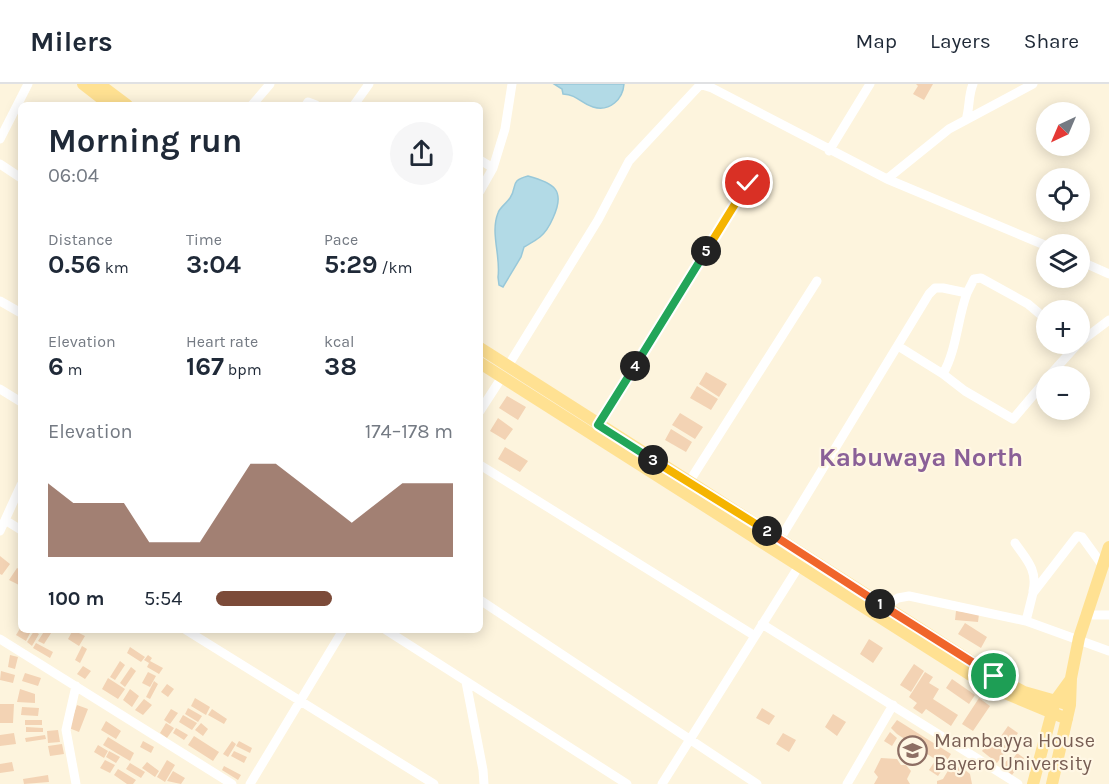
<!DOCTYPE html>
<meta charset="utf-8">
<style>
:root{--surface:#fff;--page:#f6f6f7;--text:#1f2937;--muted:#747a83;--line:#e0e1e3;--accent:#7c4b39}
body{margin:0;font-family:Karla,sans-serif;background:var(--page);color:var(--text);height:100vh;display:flex;flex-direction:column;font-size:22px;white-space:nowrap}
*{box-sizing:border-box;margin:0}
p{font-size:20px;color:var(--muted)}
.icon{flex:none;width:33px;height:33px;fill:none;stroke:currentColor;stroke-width:2;stroke-linecap:round;stroke-linejoin:round}
.map{position:relative;flex:1;overflow:hidden}
.panel{position:absolute;left:18px;top:18px;width:465px;height:531px;display:flex;flex-direction:column;background:var(--surface);border-radius:9px;box-shadow:0 3px 15px #0003}
.panel>*{flex:none}
.needle{width:39px;rotate:224deg}
.tools{position:absolute;left:1036px;top:18px;display:grid;gap:12px}
.tools a{display:grid;place-items:center;width:54px;height:54px;border-radius:50%;background:var(--surface);box-shadow:0 3px 15px #0003;font-size:30px}
.pin{position:absolute;display:grid;place-items:center;width:51px;height:51px;color:#fff;margin:-26px;border:3px solid #fff;border-radius:50%;box-shadow:0 2px 6px #0007}
.km{position:absolute;width:30px;height:30px;margin:-15px;border-radius:50%;background:#222;color:#fff;font-size:16px;line-height:30px;text-align:center}
.round{display:grid;place-items:center;flex:none;width:63px;height:63px;border-radius:32px;background:var(--page)}
.headline{display:flex;align-items:center;justify-content:space-between;height:102px;padding:0 30px}
h1{font-size:33px;font-weight:700;line-height:45px}
.stats{display:grid;grid-template-columns:repeat(3,1fr);gap:9px;height:102px;padding:6px 30px}
.stats div{display:grid;align-content:center}
.stats b{font-size:26px;font-weight:700}
.stats small{font-size:16px;font-weight:400}
.stats p{font-size:16px}
.chart{height:168px;padding:12px 30px}
.chart p{display:flex;justify-content:space-between}
.chart svg{width:100%;height:108px;margin-top:6px;fill:var(--accent);opacity:.7}
ul{padding:0 30px;list-style:none;font-size:20px}
li{display:grid;grid-template-columns:96px 72px 1fr;align-items:center;height:45px}
li i{height:15px;border-radius:8px;background:var(--accent)}
header{display:flex;align-items:center;gap:36px;box-sizing:border-box;height:84px;padding:0 30px;background:var(--surface);border-bottom:2px solid var(--line)}
header strong{font-size:28px}
nav{display:flex;gap:33px;margin-inline-start:auto;font-size:21px}
.map>svg:first-child{display:block}
</style>
<header>
<strong>Milers</strong>
<nav><a>Map</a><a>Layers</a><a>Share</a></nav>
</header>
<div class="map">
<svg width="1109" height="700" viewBox="0 0 1109 700">
<rect width="100%" height="100%" fill="#fdf4dd"/>
<path fill="#b2dae6" stroke="#98c8d9" stroke-width="1.5" d="M554,0H624C623,15 610,28 593,23C580,19 578,11 563,10L562,5Z
M528,92C554,99 566,106 553,134C550,141 546,148 540,153C535,157 529,160 524,163L521,173L503,203L499,201L498,193C501,172 490,149 498,129C500,123 506,120 510,114C518,102 509,97 528,92Z"/>
<path fill="#f3d3b4" d="M916,0H933L924,16L913,10L918,2Z
M706,288L727,300L719,313L699,300Z
M697,302L718,315L711,326L690,314Z
M507,312L526,323L518,336L499,324Z
M680,329L703,343L695,355L672,341Z
M498,334L513,345L505,356L490,347Z
M671,345L692,358L686,368L665,356Z
M505,363L528,377L520,388L498,375Z
M0,472L10,480L2,491L0,490Z
M17,484L21,486L19,501L9,496Z
M956,527L979,530L978,538L955,536Z
M965,539L987,553L981,564L958,550Z
M21,543V546L31,547L26,557L16,551Z
M45,546H53L44,560L38,557Z
M73,546L85,552L79,562L68,555Z
M34,547L39,550L32,562L27,558Z
M869,555L883,564L873,579L860,570Z
M36,559L53,568L50,574L33,564Z
M82,562L87,565L80,579L75,576Z
M130,563L145,573L141,578L127,569Z
M10,571L18,573L15,585L8,583Z
M148,571L152,574L150,577L163,584L159,590L147,583L149,579L144,576Z
M120,577L125,581L115,596L110,593Z
M914,580L924,587L911,608L900,601Z
M83,582L91,587L85,595L77,590Z
M131,583L136,587L125,603L120,599Z
M1,587L15,591L13,599L0,596Z
M148,588L156,592L150,603L142,599Z
M925,588L933,593L929,599L939,605L933,615L958,631L951,642L926,625L922,630L913,624L917,619L909,613Z
M25,589L41,594L38,602L22,597Z
M108,594L125,605L118,615L102,605Z
M952,595L975,611L969,620L946,604Z
M154,597L158,600L150,615L146,613Z
M167,600L174,605L168,613L161,608Z
M20,605L35,610V619L17,618Z
M130,605L139,612L132,623L123,616Z
M195,614L210,623L206,631L191,622Z
M979,614L990,622L973,647L962,640Z
M144,615L152,621L143,631L135,626Z
M0,620H14L13,639H0Z
M77,621L88,625L79,648L69,644Z
M22,623L39,624L38,632L21,631Z
M188,624L202,632L198,638L185,630Z
M762,624L775,632L769,641L756,634Z
M171,625L178,629L170,640L164,636Z
M212,625L227,635L224,640L208,631Z
M833,630L846,638L837,652L825,643Z
M183,631L197,639L192,646L179,638Z
M25,636H42V641H25Z
M897,636L951,670L944,681L897,650L891,644Z
M106,637L121,647L116,655L101,646Z
M166,639L174,644L167,654L160,649Z
M201,639L208,645L203,652L195,646Z
M1008,642L1018,649L1009,662L999,655Z
M26,643L43,644V648H26Z
M176,644L188,651L184,656L173,649Z
M58,646L60,658L48,659L47,647Z
M890,648L897,654L892,662L884,657Z
M14,649L16,660L0,662V651Z
M783,649L796,656L789,668L776,660Z
M45,651L46,655L26,658L25,654Z
M194,652L219,668L213,677L188,661Z
M108,653L134,669L130,677L103,661Z
M991,655L1001,662L1002,659L1008,664L997,679L982,667Z
M143,657L154,663L151,669L140,663Z
M232,657L236,660L228,673L223,670Z
M239,657L252,664L250,669L236,662Z
M62,660L64,670L50,672L48,662Z
M98,661L108,667L104,674L94,668Z
M109,667L120,673L116,679L106,673Z
M234,667L247,673L244,679L231,672Z
M1017,669L1024,674L1012,691L1002,682L1010,673L1013,675Z
M881,674L897,675L901,681H906L911,687L907,695L910,700H874L878,693L874,688Z
M105,676L115,681L110,689L100,684Z
M167,676L175,681L165,698L157,693Z
M935,677L944,683L938,692L929,686Z
M12,678L14,687L0,689V680Z
M147,678L159,687L155,693L142,684Z
M130,679L145,688L141,694L126,685Z
M224,682L241,691L238,696L222,686Z
M960,682L970,690L972,700H937V697L943,695L949,685Z
M118,685L136,696L133,700H127L114,691Z
M173,687L185,694L181,700L167,697Z
M48,691L49,698L24,700L23,695Z"/>
<g fill="none" stroke-linecap="round" stroke-linejoin="round">
<path stroke="#fff" stroke-width="9" d="M699,0L712,4L887,95L1047,162
M252,21L270,0
M306,21L308,18L316,21
M354,21L369,0
M966,36C970,23 968,12 973,0
M0,55L28,0
M829,67L870,0
M480,76L493,84
M0,80L21,94
M887,95L949,45L1033,0
M480,107L493,84L505,45L512,0
M1080,177L1109,190
M0,217L21,229
M1080,258L1109,236
M898,262L943,290L965,307L1013,335L1047,295
M508,282L598,136L629,77L700,1
M943,290C957,265 957,236 967,209
M1049,292L1076,262
M0,305L21,318
M480,327L502,293
M598,341L748,99
M480,381L755,552
M689,398L817,197
M5,436L21,446
M0,447L21,401
M780,455L929,210L935,204H943L967,209L974,195L981,194L1028,220L1047,236
M1015,459C1026,475 1038,486 1033,507
M480,516L757,700
M884,523L898,514L909,512L1026,537L1109,567
M1085,531H1109
M1026,537L1033,509L1077,452L1082,453L1103,482
M762,540L1018,700
M186,546L434,700
M386,546L627,700
M0,555L232,700
M466,598L483,686L484,700
M76,700L66,646L76,602
M250,700L343,546
M662,700L799,482
M847,700L893,621"/>
<path stroke="#ffe192" stroke-width="12" d="M83,0L110,21
M99,0L127,21
M480,264L994,592L1024,608L1070,621
M480,279L969,590L993,604L1067,635
M1033,700L1055,617L1071,595
M1052,700L1070,621L1071,594L1079,554L1109,463"/>
</g>
<g fill="none" stroke-linecap="round" stroke-linejoin="round">
<defs>
<path id="split-1" d="M880,520L994,592"/>
<path id="split-2" d="M767,447L880,520"/>
<path id="split-3" d="M653,376L767,447"/>
<path id="split-4" d="M635,282L598,341L653,376"/>
<path id="split-5" d="M635,282L706,167"/>
<path id="split-6" d="M706,167L748,99"/>
</defs>
<use href="#split-1" stroke="#fff" stroke-width="12"/>
<use href="#split-2" stroke="#fff" stroke-width="12"/>
<use href="#split-3" stroke="#fff" stroke-width="12"/>
<use href="#split-4" stroke="#fff" stroke-width="12"/>
<use href="#split-5" stroke="#fff" stroke-width="12"/>
<use href="#split-6" stroke="#fff" stroke-width="12"/>
<use href="#split-1" stroke="#f0652b" stroke-width="8"/>
<use href="#split-2" stroke="#f0652b" stroke-width="8"/>
<use href="#split-3" stroke="#f5b400" stroke-width="8"/>
<use href="#split-4" stroke="#22a559" stroke-width="8"/>
<use href="#split-5" stroke="#22a559" stroke-width="8"/>
<use href="#split-6" stroke="#f5b400" stroke-width="8"/>
</g>
<defs>
<symbol id="university-ring" viewBox="-11 -11 22 22"><circle r="9.5" fill="#fff7e4" stroke="#8d6e63" stroke-width="1.5"/><path d="M0-5L7-2L0 1L-7-2ZM-4 1L0 2.5L4 1V4Q0 6-4 4Z" fill="#8d6e63"/></symbol>
</defs>
<g fill-rule="evenodd">
<use href="#university-ring" x="896" y="650" width="33" height="33"/>
</g>
<g text-anchor="middle" stroke-width="4.5" stroke-linejoin="round" paint-order="stroke">
<g font-size="20" fill="#785e54" stroke="#fff7e4" text-anchor="start">
<text x="934" y="663">Mambayya House<tspan x="934" dy="23">Bayero University</tspan></text>
</g>
<g font-size="26" font-weight="bold" fill="#8a6097" stroke="#fff7e4">
<text x="921" y="382">Kabuwaya North</text>
</g>
</g>
</svg>
<div class="tools">
<a><svg class="needle" viewBox="-14 -14 28 28"><path d="M0-13l5 13h-10z" fill="#e53935"/><path d="M0 13l5-13h-10z" fill="#747a83"/></svg></a>
<a><svg class="icon" aria-label="locate" viewBox="0 0 24 24"><circle cx="12" cy="12" r="6"/><path d="M12 2v4M12 18v4M2 12h4M18 12h4"/></svg></a>
<a><svg class="icon" aria-label="layers" viewBox="0 0 24 24"><path d="M12 4l9 5-9 5-9-5zM3 14l9 5 9-5"/></svg></a>
<a>+</a>
<a>−</a>
</div>
<div class="pin" style="left:994px;top:592px;background:#1e9e55"><svg class="icon" aria-label="arrive" viewBox="0 0 24 24"><path d="M6 21V4h12l-3 4 3 4H6"/></svg></div>
<div class="pin" style="left:748px;top:99px;background:#d93025"><svg class="icon" aria-label="check" viewBox="0 0 24 24"><path d="M5 12l5 5 9-10"/></svg></div>
<b class="km" style="left:880px;top:520px">1</b>
<b class="km" style="left:767px;top:447px">2</b>
<b class="km" style="left:653px;top:376px">3</b>
<b class="km" style="left:635px;top:282px">4</b>
<b class="km" style="left:706px;top:167px">5</b>
<section class="panel">
<div class="headline"><div><h1>Morning run</h1><p>06:04</p></div><a class="round"><svg class="icon" aria-label="share" viewBox="0 0 24 24"><path d="M12 15V3M7 8l5-5 5 5M5 13v7h14v-7"/></svg></a></div>
<div class="stats">
<div><p>Distance</p><b>0.56<small> km</small></b></div>
<div><p>Time</p><b>3:04</b></div>
<div><p>Pace</p><b>5:29<small> /km</small></b></div>
</div>
<div class="stats">
<div><p>Elevation</p><b>6<small> m</small></b></div>
<div><p>Heart rate</p><b>167<small> bpm</small></b></div>
<div><p>kcal</p><b>38</b></div>
</div>
<div class="chart"><p><span>Elevation</span>174–178 m</p>
<svg viewBox="0 0 160 44" preserveAspectRatio="none"><path d="M0 44V14L10 22L20 22L30 22L40 38L50 38L60 38L70 22L80 6L90 6L100 14L110 22L120 30L130 22L140 14L150 14L160 14V44z"/></svg>
</div>
<ul>
<li><b>100 m</b>5:54<i style="width:49%"></i></li>
</ul>
</section>
</div>
